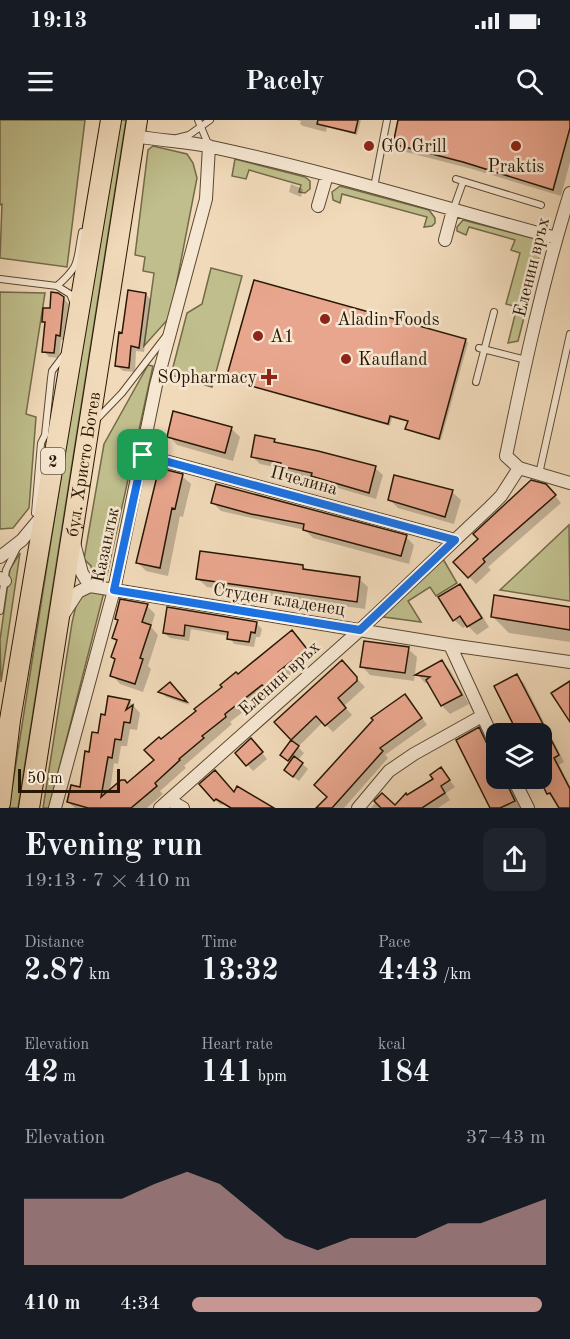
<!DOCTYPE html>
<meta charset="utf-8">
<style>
:root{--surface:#171b24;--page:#20242c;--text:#f1f3f6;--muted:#9ea1a6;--accent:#c59692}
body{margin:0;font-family:"Old Standard TT",serif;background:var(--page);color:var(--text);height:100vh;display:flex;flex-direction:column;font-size:22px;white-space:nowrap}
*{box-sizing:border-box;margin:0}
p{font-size:20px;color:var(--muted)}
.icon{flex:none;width:33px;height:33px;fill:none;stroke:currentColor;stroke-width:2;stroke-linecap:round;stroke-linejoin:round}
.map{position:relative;height:688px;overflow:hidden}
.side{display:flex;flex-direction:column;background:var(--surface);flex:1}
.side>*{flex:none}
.tools{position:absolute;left:486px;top:603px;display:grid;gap:12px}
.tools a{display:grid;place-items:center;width:66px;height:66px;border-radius:12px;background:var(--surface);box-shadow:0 6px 24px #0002;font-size:30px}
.scale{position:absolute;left:18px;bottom:15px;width:102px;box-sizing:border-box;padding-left:6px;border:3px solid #271703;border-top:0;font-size:16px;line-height:21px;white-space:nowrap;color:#271703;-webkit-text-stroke:4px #f6e7d2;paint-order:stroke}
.pin{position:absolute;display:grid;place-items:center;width:51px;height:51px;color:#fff;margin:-26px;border-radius:12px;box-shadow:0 3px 9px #0006}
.round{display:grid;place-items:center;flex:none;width:63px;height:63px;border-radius:12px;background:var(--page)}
.overview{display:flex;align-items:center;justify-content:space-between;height:102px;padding:0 24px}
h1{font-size:33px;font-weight:700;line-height:45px}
.figures{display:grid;grid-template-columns:repeat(3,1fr);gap:9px;height:102px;padding:6px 24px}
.figures div{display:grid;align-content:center}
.figures b{font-size:30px;font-weight:700}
.figures small{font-size:16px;font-weight:400}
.figures p{font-size:16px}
.chart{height:168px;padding:12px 24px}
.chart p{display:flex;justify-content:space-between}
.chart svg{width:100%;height:108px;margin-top:6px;fill:var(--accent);opacity:.7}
ul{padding:0 24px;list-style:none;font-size:20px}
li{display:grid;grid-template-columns:96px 72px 1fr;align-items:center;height:45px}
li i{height:15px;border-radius:8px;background:var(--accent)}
.status{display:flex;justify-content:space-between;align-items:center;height:42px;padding:0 30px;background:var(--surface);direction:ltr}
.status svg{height:16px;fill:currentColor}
header{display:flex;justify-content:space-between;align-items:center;height:78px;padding:0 24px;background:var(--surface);font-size:27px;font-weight:700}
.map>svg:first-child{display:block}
</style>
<div class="status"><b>19:13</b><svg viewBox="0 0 49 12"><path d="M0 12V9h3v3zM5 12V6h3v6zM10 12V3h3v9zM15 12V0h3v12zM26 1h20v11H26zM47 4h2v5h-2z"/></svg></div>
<header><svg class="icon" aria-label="menu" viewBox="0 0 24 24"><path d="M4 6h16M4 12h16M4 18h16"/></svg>Pacely<svg class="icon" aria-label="search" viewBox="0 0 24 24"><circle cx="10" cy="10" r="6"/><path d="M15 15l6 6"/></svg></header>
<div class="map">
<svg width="570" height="688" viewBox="0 0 570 688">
<rect width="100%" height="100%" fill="#f1daba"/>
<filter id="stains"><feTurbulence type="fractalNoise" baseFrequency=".00333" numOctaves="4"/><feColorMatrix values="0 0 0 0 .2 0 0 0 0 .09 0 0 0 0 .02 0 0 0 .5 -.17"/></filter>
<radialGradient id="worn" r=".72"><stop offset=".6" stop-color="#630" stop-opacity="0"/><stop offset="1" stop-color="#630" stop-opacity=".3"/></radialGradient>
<path fill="#bfbe8c" stroke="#736a48" stroke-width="1.5" d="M0,0H85L67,147L0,138L2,84L0,85Z
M117,0H126L18,688H9Z
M153,26L187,34L193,43L197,58L170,197L144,226L154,153L143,151L145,137L135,135L148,30Z
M235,39L305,57L310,61V69L305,73L299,72L301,65L249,50L246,59L232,56Z
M340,66L429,90L435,98V103L432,106L424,107L427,97L342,74L340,83L333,80L332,72Z
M463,100L536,119L542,126L518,221L508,223L517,187L506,184L520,133L511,130L515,120L469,107L466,115L457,111V107Z
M211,148L242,156L212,267L171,255L187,193L202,184Z
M0,172L45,173L26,294L36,297L29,388L13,408L0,409Z
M148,245L153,246L107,455L93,454L91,446L84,439L104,324Z
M569,405L570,481L500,470Z
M20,433L1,562L0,520L10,449Z
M443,439L457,463L436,476L430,467L408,481L421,502L384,497L386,488Z
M88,469L104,472L49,688H43L72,503L77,481Z"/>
<path fill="#0003" d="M296,0H361L357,15L327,7L326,12L303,6L300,4L301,1Z
M399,0H570V42L561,76L472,49L402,31L394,23Z
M291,64L303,69L301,77L289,72Z
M146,174L151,180L144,232L136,231L135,252L123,251L117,246L123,214Z
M63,178L69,184L65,220H61L59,238L49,237L44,231L47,204L43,201Z
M466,220L468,223L441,320L410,311L407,309L409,302L392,298L390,306L230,261L228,259Z
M231,308L240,317L233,341L177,325L169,316Z
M274,320L278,324L375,348L383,355L376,379L321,363L316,359L289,353L285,349L260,344L252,336Z
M182,356L191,364L183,397L180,396L168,456L146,451L138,443Z
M452,372L461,380L454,404L398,388L390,380Z
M553,373L561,383L488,447L491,450L476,464L455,442Z
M213,383L406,417L414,425L409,444L313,418L305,410L221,391Z
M303,446L308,452L359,459L368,467L365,489L207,467L198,459Z
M460,466L468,474L489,507L477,515L467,505L463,508L454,500Z
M147,486L155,494L151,507L158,515L148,546L151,549L143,572L120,564L112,555L116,541L113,537L118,521L114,518Z
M168,489L256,503L262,509L260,517H256L254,527L234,524L229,516L191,509L189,521L170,518L164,513Z
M570,489V522L509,513L493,497Z
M299,519L313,537L284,560L285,562L272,573L270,571L230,602L232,604L184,646L186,648L160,671L163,674L147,688H75L68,682L81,669L91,633L106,597L129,581L140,593L137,610L130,609L127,626H121L118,644L114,643L110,671L127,665L156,640L161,621L238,556Z
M408,529L417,537L414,561L370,555L362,546Z
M442,542L450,550L469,584L450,594L442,586L429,563H425L418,555Z
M348,549L365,567L344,586L352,595L333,612L323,602L298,627L304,633L298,640L308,649L299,661L291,655V643L282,635L293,620L277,602Z
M517,556L524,563L564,642L559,645L570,666V688L555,680L548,673L541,658L542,614Z
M175,570L189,585L166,577L161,572Z
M411,582L427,605L385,635L388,638L344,688H318Z
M478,609L487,618L496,637V658H507L522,688H491Z
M256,625L267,639L253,651L237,633Z
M441,649L455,667L446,673L450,680L438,688H371L382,675L395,687L407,677L435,659Z
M220,658L234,674L271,688H229L224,684L221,685L215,680Z"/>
<path fill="#e9a68e" stroke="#271703" stroke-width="1.5" d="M318,0H358L355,13L317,4Z
M398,0H570V8L553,70L463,42L393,24Z
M254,160L466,219L439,319L405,309L408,301L390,296L388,304L226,259Z
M128,170L146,173L139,228L131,226L129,248L115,246L118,220L119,212L122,213Z
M51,172L58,173L64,177L60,216L56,215L54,233L42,232L45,202H42L43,188H50Z
M173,291L232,307L225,333L167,317Z
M255,315L275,319L274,322L318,331L376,346L369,373L311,356L312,353L280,346L281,343L251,337Z
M159,348L183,354L175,389L172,388L160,448L136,443Z
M394,355L453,370L445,397L388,380Z
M531,360L546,364L556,375L483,439L485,442L468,458L453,442L478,419L473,414Z
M216,364L407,415L401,436L303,410L304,404L251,394L211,383Z
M200,431L303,445V449L360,457L357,482L196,459Z
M460,464L482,498L467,507L460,496L453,501L438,477Z
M494,475L570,487V510L491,497Z
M120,479L148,484L142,502L151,505L140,538L143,539L135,564L110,556L115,539L111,537L117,520L112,518L118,500L115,499Z
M167,487L257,502L255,513L251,512L249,522L227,519L228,512L185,505L184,516L163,513Z
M292,510L307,529L278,552L279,554L264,567L262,565L225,594L226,597L202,616L204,618L179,639L180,640L155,663L157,666L131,688H88L67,682L71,665L80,667L85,631L89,632L92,612L98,613L101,594L105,595L108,576L130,580L126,590L133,585L130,603L124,602L121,620L115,619L112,638L108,637L101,677L121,660H125L127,663L154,640L144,630L159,617L161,619L196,591L194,589L222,567L220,565L236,552L238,554Z
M364,521L409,527L405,553L360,547Z
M342,540L357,557V561L338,578L346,588L325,606L316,596L291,620L274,602Z
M442,540L462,575L441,586L426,560L430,557L415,555Z
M517,554L559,635L554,638L570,669V688H559L550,673L547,674L542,664V614H518L494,566Z
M570,561V602L551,573Z
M170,562L187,582L158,572Z
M405,574L422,598L380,628L383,631L332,688H316L327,677L314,665L373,600L371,598Z
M479,607L496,643V658H504L515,681L500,688H490L456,620Z
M251,618L263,632L246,646L235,633Z
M291,620L299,626L288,641L280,635Z
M294,636L303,643L293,657L284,650Z
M441,647L450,660L441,666L445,673L422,688H381L374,681L382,673L395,685L406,673L407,675L433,659L430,655Z
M215,650L234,672L237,666L274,688H231L216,679L214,681L199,664Z"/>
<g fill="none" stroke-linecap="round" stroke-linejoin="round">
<defs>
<path id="service" d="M198,0L209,26
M177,18L189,15L210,0
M456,59L541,85
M374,67L387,0
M453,90L463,62
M0,159L57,166L70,174L74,184
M57,166C81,145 76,142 82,112
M479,228L526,240
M476,262L494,192
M96,300L122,273L166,216
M539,354L570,214
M35,393L41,323L45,315L51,258L52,251L64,235
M0,491L6,450L18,426"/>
<path id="minor" d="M135,16C161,21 186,21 212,27C328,52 441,87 556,118
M570,73C543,159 524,248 506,336L519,348L570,363
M318,86L327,55
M445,120L453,90
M143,335L455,420
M74,423L82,453L90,466
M0,437L22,420L42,396
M0,458L5,461
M90,466L450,525L570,542
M63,495L78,472L90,466
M450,525L496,625
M513,658L528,688
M169,680L183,688
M55,688L114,470L156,265L206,79L209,26
M160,688L360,510L490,387L501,376L519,348
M358,688L389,651L414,634L482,596"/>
<g id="trunk">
<path d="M0,683L10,600L111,0"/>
<path id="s1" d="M29,688L137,0"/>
</g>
</defs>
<use href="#service" stroke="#5a4831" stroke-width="8"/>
<use href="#minor" stroke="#5a4831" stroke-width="14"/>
<use href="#trunk" stroke="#271703" stroke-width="22"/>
<use href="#service" stroke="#f6e7d2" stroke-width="6"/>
<use href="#minor" stroke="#f6e7d2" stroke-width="12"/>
<use href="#trunk" stroke="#f1daba" stroke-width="20"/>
</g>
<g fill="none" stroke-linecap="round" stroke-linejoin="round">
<defs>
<path id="route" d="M143,335L455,420L360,510L114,470Z"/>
</defs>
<use href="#route" stroke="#fff" stroke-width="12"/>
<use href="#route" stroke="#1a73e8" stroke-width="8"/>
</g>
<g fill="#8f2418" stroke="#f6e7d2" stroke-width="2">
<circle cx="369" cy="26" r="6"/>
<circle cx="516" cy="26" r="6"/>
<circle cx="325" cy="199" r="6"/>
<circle cx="258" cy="216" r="6"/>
<circle cx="346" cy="239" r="6"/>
<path d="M266 248h6v6h6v6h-6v6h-6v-6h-6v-6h6z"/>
</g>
<g text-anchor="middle" stroke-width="5" stroke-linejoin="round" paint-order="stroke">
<rect fill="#f6e7d2" stroke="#655541" stroke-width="1.5" x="41" y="328" width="24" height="26" rx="4.5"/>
<g font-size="16" font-weight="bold" fill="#271703">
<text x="53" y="347">2</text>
</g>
<g font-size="18" fill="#271703" stroke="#f6e7d2" text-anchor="start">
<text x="381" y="32">GO Grill</text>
<text x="516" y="52" text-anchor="middle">Praktis</text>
<text x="337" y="205">Aladin Foods</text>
<text x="270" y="222">A1</text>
<text x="358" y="245">Kaufland</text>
<text x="257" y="263" text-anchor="end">SOpharmacy</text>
</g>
<g font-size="18" fill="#271703" stroke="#f6e7d2">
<text transform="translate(531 147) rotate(-76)" y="6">Еленин връх</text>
<text dy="6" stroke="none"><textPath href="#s1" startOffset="348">бул. Христо Ботев</textPath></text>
<text transform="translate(304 360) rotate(15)" y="6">Пчелина</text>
<text transform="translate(105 425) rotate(-78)" y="6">Казанлък</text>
<text transform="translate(279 479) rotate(9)" y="6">Студен кладенец</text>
<text transform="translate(279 558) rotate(-42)" y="6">Еленин връх</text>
</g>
</g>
<rect width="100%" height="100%" filter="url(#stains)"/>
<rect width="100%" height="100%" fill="url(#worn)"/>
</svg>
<div class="tools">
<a><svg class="icon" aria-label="layers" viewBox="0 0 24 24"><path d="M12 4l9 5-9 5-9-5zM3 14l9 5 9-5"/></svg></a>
</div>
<div class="scale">50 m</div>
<div class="pin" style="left:143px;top:335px;background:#1e9e55"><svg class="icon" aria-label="arrive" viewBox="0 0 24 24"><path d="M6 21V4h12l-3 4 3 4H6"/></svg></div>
</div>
<section class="side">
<div class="overview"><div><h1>Evening run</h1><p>19:13 · 7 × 410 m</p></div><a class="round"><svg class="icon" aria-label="share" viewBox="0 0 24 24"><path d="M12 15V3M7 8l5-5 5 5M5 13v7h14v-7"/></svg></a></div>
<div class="figures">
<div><p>Distance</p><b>2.87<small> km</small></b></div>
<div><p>Time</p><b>13:32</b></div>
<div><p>Pace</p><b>4:43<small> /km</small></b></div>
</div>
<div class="figures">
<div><p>Elevation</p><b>42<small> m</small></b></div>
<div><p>Heart rate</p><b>141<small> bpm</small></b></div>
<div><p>kcal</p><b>184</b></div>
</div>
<div class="chart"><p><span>Elevation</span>37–43 m</p>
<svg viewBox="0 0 160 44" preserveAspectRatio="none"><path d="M0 44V17L10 17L20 17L30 17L40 11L50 6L60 11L70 22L80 33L90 38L100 33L110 33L120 33L130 27L140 27L150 22L160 17V44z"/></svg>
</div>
<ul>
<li><b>410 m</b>4:34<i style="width:99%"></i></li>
</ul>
</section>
